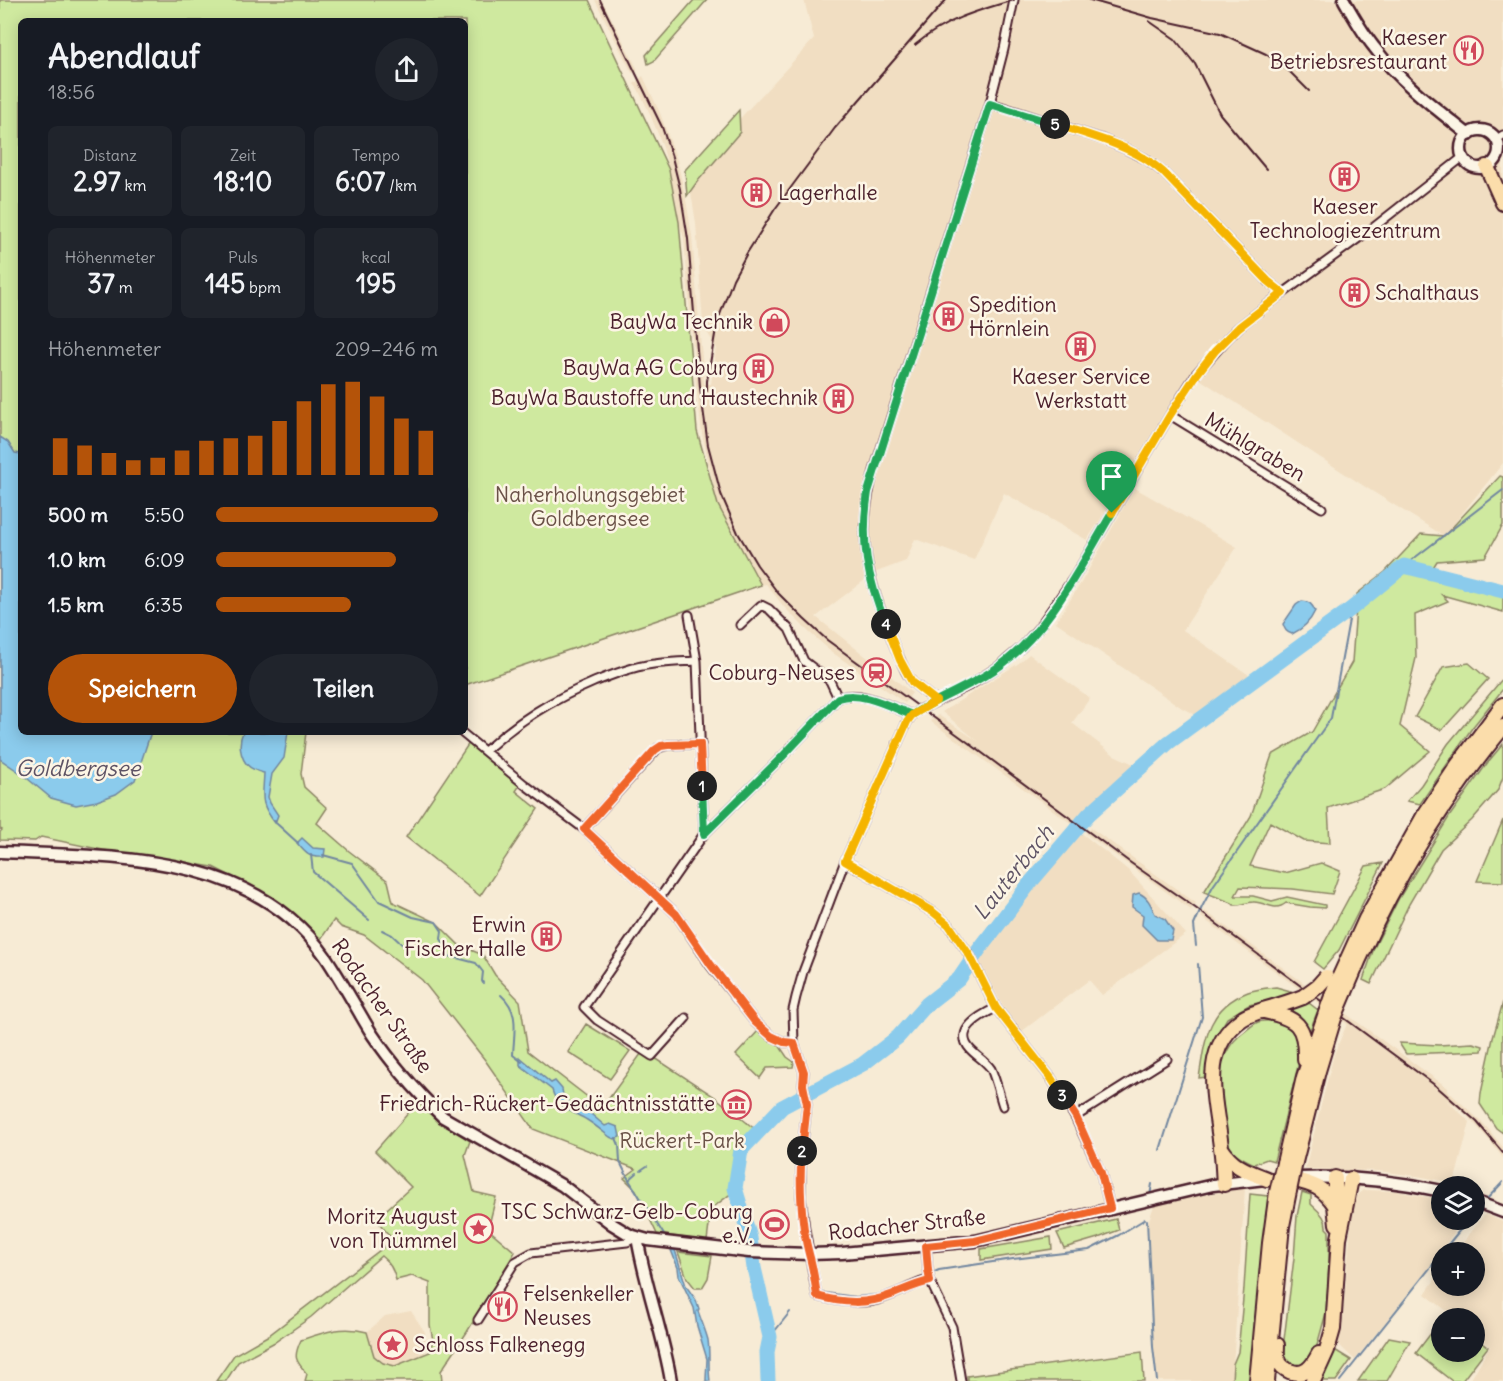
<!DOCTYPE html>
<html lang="de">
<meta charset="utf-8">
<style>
:root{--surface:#171b24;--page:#20242c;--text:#f1f3f6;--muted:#9ea1a6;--accent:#b45309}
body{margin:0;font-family:Delius,sans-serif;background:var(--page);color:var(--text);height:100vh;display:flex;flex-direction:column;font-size:22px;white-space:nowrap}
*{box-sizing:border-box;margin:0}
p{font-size:20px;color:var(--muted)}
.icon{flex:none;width:33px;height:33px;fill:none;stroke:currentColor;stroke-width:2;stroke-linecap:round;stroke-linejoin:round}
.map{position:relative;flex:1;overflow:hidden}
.side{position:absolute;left:18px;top:18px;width:450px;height:717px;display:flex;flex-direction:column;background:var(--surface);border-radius:9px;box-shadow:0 3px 15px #0003}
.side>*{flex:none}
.tools{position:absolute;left:1431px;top:1176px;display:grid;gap:12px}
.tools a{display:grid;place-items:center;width:54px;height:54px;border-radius:50%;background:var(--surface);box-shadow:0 3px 15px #0003;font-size:30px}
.pin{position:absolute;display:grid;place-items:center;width:51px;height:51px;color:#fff;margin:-62px -26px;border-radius:50% 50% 50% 0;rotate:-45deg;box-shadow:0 0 6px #0007}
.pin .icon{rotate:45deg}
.km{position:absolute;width:30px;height:30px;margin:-15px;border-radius:50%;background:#222;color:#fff;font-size:16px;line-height:30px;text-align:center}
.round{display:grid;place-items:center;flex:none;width:63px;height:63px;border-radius:32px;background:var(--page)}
.headline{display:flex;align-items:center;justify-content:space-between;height:102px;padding:0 30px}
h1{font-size:33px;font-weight:700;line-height:45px}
.figures{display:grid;grid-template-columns:repeat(3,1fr);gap:9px;height:102px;padding:6px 30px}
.figures div{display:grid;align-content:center;border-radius:9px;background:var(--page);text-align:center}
.figures b{font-size:26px;font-weight:700}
.figures small{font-size:16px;font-weight:400}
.figures p{font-size:16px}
.chart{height:168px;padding:12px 30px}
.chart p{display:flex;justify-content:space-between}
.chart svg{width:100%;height:108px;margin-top:6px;stroke:var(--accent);stroke-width:6}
.button{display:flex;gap:12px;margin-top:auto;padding:12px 30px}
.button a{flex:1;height:69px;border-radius:36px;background:var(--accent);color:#fff;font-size:24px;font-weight:700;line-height:69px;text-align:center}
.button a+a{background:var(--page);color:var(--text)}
ul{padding:0 30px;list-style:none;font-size:20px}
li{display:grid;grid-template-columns:96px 72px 1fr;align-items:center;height:45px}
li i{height:15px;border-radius:8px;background:var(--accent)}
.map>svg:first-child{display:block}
</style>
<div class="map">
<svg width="1503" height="1381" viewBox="0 0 1503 1381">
<rect width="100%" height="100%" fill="#f7ebd5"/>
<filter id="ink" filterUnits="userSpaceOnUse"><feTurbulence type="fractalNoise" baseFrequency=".0167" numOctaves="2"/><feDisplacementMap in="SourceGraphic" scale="12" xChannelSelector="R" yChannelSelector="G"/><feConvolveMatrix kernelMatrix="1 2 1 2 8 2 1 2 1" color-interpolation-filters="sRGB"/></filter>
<g filter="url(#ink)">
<path fill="#f1dec2" d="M595,0H602L638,70L632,73Z
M804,0H1503V463L1444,536L1367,488L1195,376L1087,540L1004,493L974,560L915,539L906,561L874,573L816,617L912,693L905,703L833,653L809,632L784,607L766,584L762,585L718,505L702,433L696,384L684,238L679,222L676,200L669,170L662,144L650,114L638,89L634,84L643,76L660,113L677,160L686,200L692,236L704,384H711L716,347L703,325L696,223L688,174L814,39Z
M1135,488L1237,547L1183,630L1249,675L1196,715L1182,708L1056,622L1081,583Z
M1029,654L1090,698L1072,723L1114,755L1136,765L1079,820L1072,824L930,721L938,715L978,741L942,712L1019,663Z
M1075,828L1128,870L1186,934L1102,995L1089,980L1021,1032L1006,1012L972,949L1001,911Z
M1091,828L1196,903L1191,910L1086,834Z
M1205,911L1448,1088V1091L1484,1124L1503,1147V1158L1490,1141L1462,1110L1446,1100L1470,1122L1454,1183L1417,1176L1378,1171L1305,1169L1334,1054L1347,1024L1201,917Z
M1245,1188L1232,1381H1157L1153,1347L1148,1223L1155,1203Z
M1364,1190L1396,1191L1441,1200L1442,1220H1463L1432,1264L1355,1360L1338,1344L1345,1292L1353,1202L1358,1195Z
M1485,1214L1503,1222V1381H1470L1490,1346L1475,1334L1474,1318H1456L1425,1294L1441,1271L1442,1286H1474V1252H1456Z
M411,1311L425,1332V1356L395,1366L383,1363L374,1356L367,1332L385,1316Z"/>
<path fill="#cfe99f" stroke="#8c8465" stroke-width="1.5" d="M0,0H589L669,170L679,222L697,431L718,505L761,585L465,685V21H21V732H306L301,774L304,787L327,808L317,823L349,851L388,881L393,902L436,922L459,945L483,955L495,975L520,1001L528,1051L602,1108L641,1054L652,1056L715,1097L756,1130L736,1152L733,1192L711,1209L707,1241L657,1234L636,1190L624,1178L636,1169L533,1129L485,1060L422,980L364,935L341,927L334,920L321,939L274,898L213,867L103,850L41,837L35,841L0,840V832L2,830L0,829Z
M694,0H707L654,61L648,64L646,55Z
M739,110L740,132L697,182L687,196L685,170Z
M1500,476L1503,477V525L1485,557L1437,561L1432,569L1475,589L1503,593V612L1442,595L1448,601L1415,615L1416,658L1400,726L1430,751L1385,789L1328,808L1330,843L1304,841L1270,822L1250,866L1285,873L1321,863L1340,871L1332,894L1293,889L1240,887L1235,896H1253L1272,901L1287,897L1325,905V908L1310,907L1286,903C1274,913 1265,901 1253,902C1246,902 1241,906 1234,905L1232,903L1204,892L1251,816L1272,755L1312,732L1352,662L1357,594L1385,572L1421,534L1444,536Z
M1469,663L1488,679L1442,730L1415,717L1443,667Z
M1503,678V689L1472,728L1420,804L1407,801L1421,785L1448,744Z
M469,743L520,785L516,791L538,809L480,896L406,837Z
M1503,744V777L1498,790L1472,820L1441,849L1409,904L1371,984L1363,980L1374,948L1399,898L1449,817L1488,762Z
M1503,820V882L1477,881Z
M1383,863L1339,950L1323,969L1314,962L1366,866Z
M1276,987L1294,992L1281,998L1249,1005L1227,1018L1210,1048L1207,1060V1077L1199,1078C1205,1040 1207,1008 1248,992C1256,989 1267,988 1276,987Z
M1305,1000L1318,1010L1308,1035L1284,1009Z
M1503,1002V1133L1496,1128L1480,1104L1481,1093L1493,1038Z
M1281,1020L1298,1030L1299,1062L1274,1161L1267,1159L1254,1164C1247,1160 1236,1156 1231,1149C1226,1141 1225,1123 1224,1113C1219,1083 1216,1053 1243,1033C1247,1030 1253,1024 1258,1022C1264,1020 1274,1021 1281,1020Z
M586,1024L630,1051L610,1079L568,1052Z
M759,1030L779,1045L787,1057L794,1062L793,1067L767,1068L760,1078L736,1055Z
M1399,1043L1439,1045L1473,1043L1483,1046L1482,1051L1406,1054Z
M418,1102L444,1124L470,1141L465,1155L474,1192L496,1197L488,1229L515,1252L467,1332L441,1371L442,1381H305L307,1374C295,1360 293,1357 301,1340C324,1332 343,1325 367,1332L374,1356L383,1363L395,1366L430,1352L433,1340L430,1325V1283L412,1276L396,1280C393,1269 390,1263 381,1256L311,1317L275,1342L238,1362L226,1381H216L234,1355L269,1335L393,1240L376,1219L411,1187L375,1151Z
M1302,1192L1311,1195V1204C1318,1211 1327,1217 1326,1228L1329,1231V1265L1326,1313L1313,1360L1297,1366L1287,1360L1283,1348L1294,1258L1297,1216Z
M1250,1194L1268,1196L1254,1345L1253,1381H1232L1233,1364L1238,1352L1244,1288Z
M1116,1219L1119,1230L1098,1238L1064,1248L1057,1233Z
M1051,1237L1052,1249L981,1260V1249Z
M678,1252L712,1256L708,1278L702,1288H695L687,1278Z
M1441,1320L1442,1352H1474L1475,1337L1488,1347L1462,1381H1452L1416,1353Z
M1389,1337L1410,1341L1387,1381H1358Z
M1333,1349L1351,1360L1336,1381H1321Z
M1142,1352L1144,1381H967V1376Z"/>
<path fill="#8bcbec" stroke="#71869f" stroke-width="1.5" d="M0,437L8,442L15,453L21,454V732H151L135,780L116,794L97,801L76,805L51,798L22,774L0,759Z
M1302,601C1309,601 1312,604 1315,611C1310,622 1303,629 1292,634C1286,632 1285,630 1283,624L1296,605Z
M243,732H288L284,758L272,774L268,797L270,803L278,815L275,823C259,802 263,798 264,773C261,772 258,772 255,770C241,765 237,745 243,732Z
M302,838L313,848L325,849L324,857C309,858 306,854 297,843Z
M1139,893C1148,897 1151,905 1155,914L1165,919L1173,931L1171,940H1157L1142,925L1143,915L1132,907L1133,895Z
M520,1057L551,1083L555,1081L562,1089L563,1095L566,1100L571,1104L585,1107L591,1114L605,1126L610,1124L618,1127L620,1137L614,1139L610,1137C602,1131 595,1125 587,1120C572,1111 557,1108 552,1090L520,1065Z
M671,1250H675L686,1286L696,1300L699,1309L698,1311C701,1320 706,1332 708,1340C710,1354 708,1368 710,1381H706V1379L707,1359L697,1326L694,1308L679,1276L678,1268Z"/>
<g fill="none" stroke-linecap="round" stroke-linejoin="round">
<path stroke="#71869f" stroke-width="2" d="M1404,566L1503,490
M275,820L276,823L298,843
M311,855L313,872L369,920
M323,855L352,863L379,901L413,917L436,922L442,931L441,939L447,949L449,956
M382,930L392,935L406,948
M1196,946L1194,925L1202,907L1213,886L1331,718L1351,609
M437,955L449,956L476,963L483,972L482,981L483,983
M501,995C520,1012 514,1031 513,1055L522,1062
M616,1138L619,1145L620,1162L629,1180L666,1238
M1160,1150L1202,1017L1198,964
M641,1170L647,1166
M629,1180L637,1173
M1150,1196L1152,1184
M1484,1202L1503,1182
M1474,1211L1480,1206
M1147,1220L1153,1347L1157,1381
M1442,1252L1468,1220
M818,1292L856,1297L884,1294L939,1270L1013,1259L1089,1250L1119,1235L1145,1219
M770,1337L790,1312
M1340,1381L1442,1253"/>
<path stroke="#8bcbec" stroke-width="15" d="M768,1381L767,1352L770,1337L754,1268L750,1238L735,1188L741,1150L782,1107L863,1064L898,1037L927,1004L959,979L978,951L1030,883L1089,814L1168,743L1351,609L1404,566L1503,591"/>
<defs>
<path id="street" d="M990,103L1102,139L1126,149L1146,159L1163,172L1268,281L1283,293
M1497,139L1503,135
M1170,415L1322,508
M689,615L697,661L704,834
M740,625L761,605L769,609L789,629L804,661L830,681L838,698
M936,701L912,682L906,672C899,658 893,643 888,629C865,572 857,531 874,471L990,103L1004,49L1014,0
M461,732L524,784L584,829L659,898L676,914L710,965L755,1022L771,1036L784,1042L794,1043
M485,751C519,720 552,700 594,682C609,676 626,669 642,666C660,662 679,662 697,661
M584,829L658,748L668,745L701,744
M845,861L933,912L949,925L970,956L996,1008L1051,1078L1075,1117L1101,1173L1110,1208
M996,1008C981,1015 953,1030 970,1049C976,1056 986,1061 991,1069C996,1080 999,1094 1003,1106
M686,1018L652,1056L597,1020L584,1007L704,834L782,757L838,698C861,689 891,707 912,715
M1075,1117L1167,1059
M926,1246L928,1270L930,1281L952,1327L961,1381
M930,1281L922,1282C906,1288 890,1297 873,1301C854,1304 836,1301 817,1296L805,1229L801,1197V1162L807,1104L803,1085L804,1072L794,1043L793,1010L796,997L803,972L845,861L907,722L912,715L921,709L970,685L998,667L1022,647L1040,626L1075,576L1170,415L1196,374L1227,339L1239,327L1271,302L1374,227L1463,157
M478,1320L515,1262L531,1253L627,1242L637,1237"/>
<path id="secondary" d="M1344,0C1353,16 1362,32 1374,47C1399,81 1435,108 1469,135
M1461 149a19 19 0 1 1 38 0a19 19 0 1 1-38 0Z
M0,852C113,857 252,852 325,956C342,981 356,1008 372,1034C392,1064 417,1092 443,1117L563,1186L612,1224L630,1235L648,1240L749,1252L809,1254L842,1253L975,1241L1213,1185L1265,1179
M1299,1178C1346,1176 1396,1181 1442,1191
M1474,1201L1503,1212
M637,1237C645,1286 663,1332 671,1381"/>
<path id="highway" d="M1487,167L1503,203
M1336,985L1366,919L1424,816L1458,765L1503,705
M1345,992C1384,896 1437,807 1503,727
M1264,1011C1297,1018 1306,1025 1305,1060
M1221,1148C1233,1167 1247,1171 1267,1179
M1295,1162L1318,1071L1334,1018
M1284,1163L1304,1077L1326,1013
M1288,1178C1311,1184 1321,1185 1335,1205
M1335,1178V1205L1337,1224
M1224,1184C1223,1172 1223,1159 1221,1147C1216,1102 1198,1050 1242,1019C1249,1014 1256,1013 1263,1010C1277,1006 1290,1002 1303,997
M1277,1345C1277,1350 1276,1355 1278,1360C1282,1370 1297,1377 1307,1370C1313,1366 1316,1360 1319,1354
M1257,1381L1270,1243L1277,1192
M1267,1381L1282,1226L1289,1191
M1313,1381L1327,1350L1333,1329L1339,1238L1351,1179"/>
</defs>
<use href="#street" stroke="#4a1f2b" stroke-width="11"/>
<use href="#secondary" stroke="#4a1f2b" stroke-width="15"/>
<use href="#highway" stroke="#4a1f2b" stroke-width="18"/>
<use href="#street" stroke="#fcf5e5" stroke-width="7"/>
<use href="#secondary" stroke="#fcf5e5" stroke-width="10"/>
<use href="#highway" stroke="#fbddab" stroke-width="14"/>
<path stroke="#4a1f2b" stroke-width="2" d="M600,0L662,127L672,157L680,189L688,239L700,387L708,445L721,494L738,533L757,565L778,593L804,619L827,640L853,659L962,738L1128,861L1194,907L1436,1086L1477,1122L1503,1153
M1090,0L1152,18L1220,33L1266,54L1289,71L1309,91
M1149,21L1175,39L1195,64L1220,114L1266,169
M915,45C946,19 976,11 1014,0
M707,391V381L717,323L733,279L747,253L775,209L835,128L946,0"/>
<defs>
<path id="highway-bridge" d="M1303,997L1318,986L1326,977
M1326,1013L1336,985
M1334,1018L1345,992
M1289,1191L1295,1162
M1277,1192L1284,1163"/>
</defs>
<use href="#highway-bridge" stroke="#4a1f2b" stroke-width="18" stroke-linecap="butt"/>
<use href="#highway-bridge" stroke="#fbddab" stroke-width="14"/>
</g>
</g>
<g fill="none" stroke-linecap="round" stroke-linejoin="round" filter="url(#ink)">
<defs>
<path id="split-1" d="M702,786L704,834L782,757L838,698C861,690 891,707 912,715C940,696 973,686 1001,665C1050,629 1081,565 1112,513"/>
<path id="split-2" d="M702,786L700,744L668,745L661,746L655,750L584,829L676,914L711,965L755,1022L771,1036L784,1042L794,1043L804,1072L803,1085L807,1104L802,1151"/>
<path id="split-3" d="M802,1151C799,1181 801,1225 809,1254C813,1268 815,1281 817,1296C843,1303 866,1305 891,1295C904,1290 916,1284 930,1281L928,1270L926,1246L975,1241L1110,1208L1101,1173L1076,1117L1062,1095"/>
<path id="split-4" d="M886,624L900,660L912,682L936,701L912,715L907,722L845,861L933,912L949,925L970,956L996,1008L1051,1078L1062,1095"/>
<path id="split-5" d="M886,624C867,578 860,542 868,492L990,104L1055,124"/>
<path id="split-6" d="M1055,124C1085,134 1116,142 1144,158C1151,162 1157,167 1163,172L1268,281L1283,293L1239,327L1215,351L1197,374L1170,415L1112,513"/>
</defs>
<use href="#split-1" stroke="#fff" stroke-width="12"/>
<use href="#split-2" stroke="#fff" stroke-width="12"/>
<use href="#split-3" stroke="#fff" stroke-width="12"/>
<use href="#split-4" stroke="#fff" stroke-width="12"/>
<use href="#split-5" stroke="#fff" stroke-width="12"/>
<use href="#split-6" stroke="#fff" stroke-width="12"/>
<use href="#split-1" stroke="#22a559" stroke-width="8"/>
<use href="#split-2" stroke="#f0652b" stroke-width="8"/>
<use href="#split-3" stroke="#f0652b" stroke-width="8"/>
<use href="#split-4" stroke="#f5b400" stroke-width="8"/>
<use href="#split-5" stroke="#22a559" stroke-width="8"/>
<use href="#split-6" stroke="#f5b400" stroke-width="8"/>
</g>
<defs>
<symbol id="restaurant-ring" viewBox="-11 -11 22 22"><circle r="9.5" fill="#fcf5e5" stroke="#d1495b" stroke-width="1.5"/><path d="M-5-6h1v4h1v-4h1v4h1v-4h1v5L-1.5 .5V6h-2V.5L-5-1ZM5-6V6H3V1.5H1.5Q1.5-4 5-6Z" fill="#d1495b"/></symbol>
<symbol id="building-ring" viewBox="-11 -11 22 22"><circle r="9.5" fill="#fcf5e5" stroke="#d1495b" stroke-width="1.5"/><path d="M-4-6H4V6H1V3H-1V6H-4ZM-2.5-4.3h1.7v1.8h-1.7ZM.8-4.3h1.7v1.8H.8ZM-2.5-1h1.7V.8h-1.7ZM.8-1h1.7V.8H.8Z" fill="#d1495b"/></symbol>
<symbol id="shop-ring" viewBox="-11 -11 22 22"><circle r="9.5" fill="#fcf5e5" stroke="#d1495b" stroke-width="1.5"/><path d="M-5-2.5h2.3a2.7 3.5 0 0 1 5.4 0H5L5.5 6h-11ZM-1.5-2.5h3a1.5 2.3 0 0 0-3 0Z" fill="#d1495b"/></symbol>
<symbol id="station-ring" viewBox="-11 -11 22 22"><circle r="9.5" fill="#fcf5e5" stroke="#d1495b" stroke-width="1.5"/><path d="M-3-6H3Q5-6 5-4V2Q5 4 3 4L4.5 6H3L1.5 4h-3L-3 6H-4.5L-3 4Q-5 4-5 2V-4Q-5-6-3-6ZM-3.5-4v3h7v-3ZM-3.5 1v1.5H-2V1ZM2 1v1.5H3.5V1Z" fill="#d1495b"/></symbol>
<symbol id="museum-ring" viewBox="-11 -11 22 22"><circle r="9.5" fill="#fcf5e5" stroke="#d1495b" stroke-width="1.5"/><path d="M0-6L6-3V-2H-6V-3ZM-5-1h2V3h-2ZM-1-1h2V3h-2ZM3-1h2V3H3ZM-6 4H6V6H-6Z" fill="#d1495b"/></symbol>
<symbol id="stadium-ring" viewBox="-11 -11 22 22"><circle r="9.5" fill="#fcf5e5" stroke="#d1495b" stroke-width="1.5"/><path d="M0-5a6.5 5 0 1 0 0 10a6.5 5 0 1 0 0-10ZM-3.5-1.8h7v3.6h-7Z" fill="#d1495b"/></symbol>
<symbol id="sight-ring" viewBox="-11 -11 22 22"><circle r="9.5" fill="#fcf5e5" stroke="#d1495b" stroke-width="1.5"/><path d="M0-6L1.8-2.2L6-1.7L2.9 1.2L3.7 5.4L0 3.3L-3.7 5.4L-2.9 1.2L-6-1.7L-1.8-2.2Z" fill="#d1495b"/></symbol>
</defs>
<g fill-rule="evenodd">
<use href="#restaurant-ring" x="1452" y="34" width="33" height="33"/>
<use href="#building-ring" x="1328" y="160" width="33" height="33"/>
<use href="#building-ring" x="740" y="176" width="33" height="33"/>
<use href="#building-ring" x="1338" y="276" width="33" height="33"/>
<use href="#building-ring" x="932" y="300" width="33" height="33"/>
<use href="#shop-ring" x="758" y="306" width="33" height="33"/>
<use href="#building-ring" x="1064" y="330" width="33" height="33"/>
<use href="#building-ring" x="742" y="352" width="33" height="33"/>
<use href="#building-ring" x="822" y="382" width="33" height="33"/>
<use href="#station-ring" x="860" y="656" width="33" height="33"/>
<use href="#building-ring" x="530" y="920" width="33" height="33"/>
<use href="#museum-ring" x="720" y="1088" width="33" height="33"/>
<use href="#stadium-ring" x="758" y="1208" width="33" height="33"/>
<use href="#sight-ring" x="462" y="1212" width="33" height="33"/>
<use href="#restaurant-ring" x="486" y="1290" width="33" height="33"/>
<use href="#sight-ring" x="376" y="1328" width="33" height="33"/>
</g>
<g text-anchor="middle" stroke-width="5" stroke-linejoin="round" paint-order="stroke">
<g font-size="21" fill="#4a1f2b" stroke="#fcf5e5" text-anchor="end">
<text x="1447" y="45">Kaeser<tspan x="1447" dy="24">Betriebsrestaurant</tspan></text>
<text x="778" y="200" text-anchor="start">Lagerhalle</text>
<text x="1345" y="214" text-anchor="middle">Kaeser<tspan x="1345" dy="24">Technologiezentrum</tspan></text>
<text x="1375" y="300" text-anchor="start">Schalthaus</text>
<text x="969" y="312" text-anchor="start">Spedition<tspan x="969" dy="24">Hörnlein</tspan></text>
<text x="753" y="329">BayWa Technik</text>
<text x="738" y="375">BayWa AG Coburg</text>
<text x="1081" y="384" text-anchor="middle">Kaeser Service<tspan x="1081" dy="24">Werkstatt</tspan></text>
<text x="818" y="405">BayWa Baustoffe und Haustechnik</text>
<text x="855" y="680">Coburg-Neuses</text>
<text x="526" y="932">Erwin<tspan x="526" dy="24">Fischer Halle</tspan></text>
<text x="715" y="1111">Friedrich-Rückert-Gedächtnisstätte</text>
<text x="753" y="1219">TSC Schwarz-Gelb-Coburg<tspan x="753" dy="24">e.V.</tspan></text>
<text x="457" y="1224">Moritz August<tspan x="457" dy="24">von Thümmel</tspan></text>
<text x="523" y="1301" text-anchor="start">Felsenkeller<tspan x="523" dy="24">Neuses</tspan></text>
<text x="414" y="1352" text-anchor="start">Schloss Falkenegg</text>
</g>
<g font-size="21" fill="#4a1f2b" stroke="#fcf5e5">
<text transform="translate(1255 447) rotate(31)" y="7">Mühlgraben</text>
<text transform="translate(382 1006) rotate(55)" y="7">Rodacher Straße</text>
<text transform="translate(907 1225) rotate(-6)" y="7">Rodacher Straße</text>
</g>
<g font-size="21" fill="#6b5248" stroke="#fcf5e5">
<text x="590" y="502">Naherholungsgebiet<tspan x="590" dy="24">Goldbergsee</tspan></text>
<text x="682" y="1148">Rückert-Park</text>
</g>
<g font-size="22" font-style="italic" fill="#5e5365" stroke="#fcf5e5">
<text x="78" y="776">Goldbergsee</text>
<text transform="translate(1013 872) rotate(-51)" y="8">Lauterbach</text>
</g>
</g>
</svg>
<div class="tools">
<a><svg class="icon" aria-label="layers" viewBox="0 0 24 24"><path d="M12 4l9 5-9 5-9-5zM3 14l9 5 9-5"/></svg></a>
<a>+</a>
<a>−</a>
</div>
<div class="pin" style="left:1112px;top:513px;background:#1e9e55"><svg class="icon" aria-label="arrive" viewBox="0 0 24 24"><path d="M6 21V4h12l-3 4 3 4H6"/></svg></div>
<b class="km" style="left:702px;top:786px">1</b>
<b class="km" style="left:802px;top:1151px">2</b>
<b class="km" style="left:1062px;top:1095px">3</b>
<b class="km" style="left:886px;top:624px">4</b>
<b class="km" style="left:1055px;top:124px">5</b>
<section class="side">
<div class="headline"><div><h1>Abendlauf</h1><p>18:56</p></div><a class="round"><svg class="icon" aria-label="share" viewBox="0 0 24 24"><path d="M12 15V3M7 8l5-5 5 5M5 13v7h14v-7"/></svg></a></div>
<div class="figures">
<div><p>Distanz</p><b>2.97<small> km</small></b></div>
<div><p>Zeit</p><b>18:10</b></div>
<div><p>Tempo</p><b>6:07<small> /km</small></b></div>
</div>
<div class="figures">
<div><p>Höhenmeter</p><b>37<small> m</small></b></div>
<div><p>Puls</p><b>145<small> bpm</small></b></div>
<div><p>kcal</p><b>195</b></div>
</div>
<div class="chart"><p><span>Höhenmeter</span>209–246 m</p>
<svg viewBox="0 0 160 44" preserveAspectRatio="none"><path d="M5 44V29M15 44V32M25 44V35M35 44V38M45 44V37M55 44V34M65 44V30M75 44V29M85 44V28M95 44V22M105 44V14M115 44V7M125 44V6M135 44V12M145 44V21M155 44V26"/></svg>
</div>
<ul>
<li><b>500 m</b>5:50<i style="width:100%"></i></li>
<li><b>1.0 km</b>6:09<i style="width:81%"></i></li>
<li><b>1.5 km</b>6:35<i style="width:61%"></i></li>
</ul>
<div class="button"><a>Speichern</a><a>Teilen</a></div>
</section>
</div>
